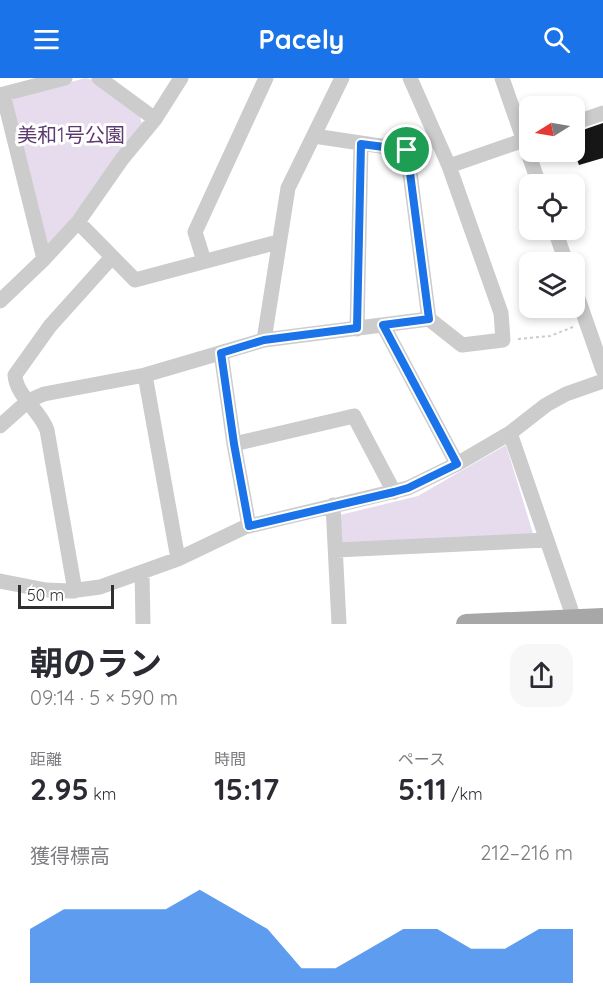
<!DOCTYPE html>
<html lang="ja">
<meta charset="utf-8">
<style>
:root{--surface:#fff;--page:#f7f7f7;--text:#2b2b33;--muted:#7c7c81;--accent:#1a73e8}
body{margin:0;font-family:Quicksand,"Noto Sans JP",sans-serif;background:var(--page);color:var(--text);height:100vh;display:flex;flex-direction:column;font-size:22px;white-space:nowrap}
*{box-sizing:border-box;margin:0}
p{font-size:20px;color:var(--muted)}
.icon{flex:none;width:33px;height:33px;fill:none;stroke:currentColor;stroke-width:2;stroke-linecap:round;stroke-linejoin:round}
.map{position:relative;height:546px;overflow:hidden}
.sheet{display:flex;flex-direction:column;background:var(--surface);flex:1}
.sheet>*{flex:none}
.needle{width:39px;rotate:259deg}
.fabs{position:absolute;left:519px;top:18px;display:grid;gap:12px}
.fabs a{display:grid;place-items:center;width:66px;height:66px;border-radius:12px;background:var(--surface);box-shadow:0 3px 9px #0003;font-size:30px}
.scale{position:absolute;left:18px;bottom:15px;width:96px;box-sizing:border-box;padding-left:6px;border:3px solid #2f2f2f;border-top:0;font-size:16px;line-height:21px;white-space:nowrap;color:#2f2f2f;-webkit-text-stroke:4px #fff;paint-order:stroke}
.pin{position:absolute;display:grid;place-items:center;width:51px;height:51px;color:#fff;margin:-26px;border:3px solid #fff;border-radius:50%;box-shadow:0 2px 6px #0007}
.round{display:grid;place-items:center;flex:none;width:63px;height:63px;border-radius:18px;background:var(--page)}
.overview{display:flex;align-items:center;justify-content:space-between;height:102px;padding:0 30px}
h1{font-size:33px;font-weight:700;line-height:45px}
.metrics{display:grid;grid-template-columns:repeat(3,1fr);gap:9px;height:102px;padding:6px 30px}
.metrics div{display:grid;align-content:center}
.metrics b{font-size:30px;font-weight:700}
.metrics small{font-size:16px;font-weight:400}
.metrics p{font-size:16px}
.chart{height:168px;padding:12px 30px}
.chart p{display:flex;justify-content:space-between}
.chart svg{width:100%;height:108px;margin-top:6px;fill:var(--accent);opacity:.7}
header{display:flex;justify-content:space-between;align-items:center;height:78px;padding:0 30px;background:var(--accent);color:#fff;font-size:27px;font-weight:700}
.map>svg:first-child{display:block}
</style>
<header><svg class="icon" aria-label="menu" viewBox="0 0 24 24"><path d="M4 6h16M4 12h16M4 18h16"/></svg>Pacely<svg class="icon" aria-label="search" viewBox="0 0 24 24"><circle cx="10" cy="10" r="6"/><path d="M15 15l6 6"/></svg></header>
<div class="map">
<svg width="603" height="546" viewBox="0 0 603 546">
<rect width="100%" height="100%" fill="#fff"/>
<path fill="#e7dcee" d="M85,0L94,2L140,37L142,47L52,166L44,165L9,26L13,21Z
M506,367L534,459L342,469L340,437L418,418Z"/>
<path fill="#161616" d="M603,45V80L579,87L574,74V55Z"/>
<g fill="none" stroke-linecap="round" stroke-linejoin="round">
<path stroke="#ccc" stroke-width="2" stroke-dasharray="3 3" stroke-linecap="butt" d="M518,261L550,258L573,249"/>
<path stroke="#ccc" stroke-width="15" d="M99,0L155,41
M502,0L539,106
M3,16L44,181
M0,17L65,0
M574,45L603,35
M314,58L407,72L429,241L462,267L503,262L501,235L449,88L410,0
M449,88L530,60
M78,144L135,202L278,164
M555,152L566,184
M204,183L195,154L266,0
M574,209L603,292
M0,223L44,181L78,144L122,81L155,41L181,0
M383,247L457,386
M357,251L361,66
M264,262L288,110L342,0
M221,275L234,366L249,448
M145,297L178,481
M0,348L28,323L44,316L145,297L264,262L429,241
M510,355L571,532V541
M234,366L354,338L394,414
M333,427L339,546
M336,472L547,462
M142,494L143,546
M0,503L46,512L70,513L100,509L178,481L245,449L408,410L457,386L510,355L546,327L566,316L603,303
M75,513L47,352C40,332 16,318 15,297L50,248L112,179"/>
<path stroke="#a7a7a7" stroke-width="20" d="M466,546L603,540"/>
</g>
<g fill="none" stroke-linecap="round" stroke-linejoin="round">
<defs>
<path id="route" d="M361,66L407,72L429,241L383,247L457,386L408,410L394,414L249,448L234,366L221,275L264,262L357,250Z"/>
</defs>
<use href="#route" stroke="#fff" stroke-width="12"/>
<use href="#route" stroke="#1a73e8" stroke-width="8"/>
</g>
<g text-anchor="middle" stroke-width="6" stroke-linejoin="round" paint-order="stroke">
<g font-size="20" fill="#5d396f" stroke="#fff">
<text x="71" y="64">美和1号公園</text>
</g>
</g>
</svg>
<div class="fabs">
<a><svg class="needle" viewBox="-14 -14 28 28"><path d="M0-13l5 13h-10z" fill="#e53935"/><path d="M0 13l5-13h-10z" fill="#7c7c81"/></svg></a>
<a><svg class="icon" aria-label="locate" viewBox="0 0 24 24"><circle cx="12" cy="12" r="6"/><path d="M12 2v4M12 18v4M2 12h4M18 12h4"/></svg></a>
<a><svg class="icon" aria-label="layers" viewBox="0 0 24 24"><path d="M12 4l9 5-9 5-9-5zM3 14l9 5 9-5"/></svg></a>
</div>
<div class="scale">50 m</div>
<div class="pin" style="left:407px;top:72px;background:#1e9e55"><svg class="icon" aria-label="arrive" viewBox="0 0 24 24"><path d="M6 21V4h12l-3 4 3 4H6"/></svg></div>
</div>
<section class="sheet">
<div class="overview"><div><h1>朝のラン</h1><p>09:14 · 5 × 590 m</p></div><a class="round"><svg class="icon" aria-label="share" viewBox="0 0 24 24"><path d="M12 15V3M7 8l5-5 5 5M5 13v7h14v-7"/></svg></a></div>
<div class="metrics">
<div><p>距離</p><b>2.95<small> km</small></b></div>
<div><p>時間</p><b>15:17</b></div>
<div><p>ペース</p><b>5:11<small> /km</small></b></div>
</div>
<div class="chart"><p><span>獲得標高</span>212–216 m</p>
<svg viewBox="0 0 160 44" preserveAspectRatio="none"><path d="M0 44V22L10 14L20 14L30 14L40 14L50 6L60 14L70 22L80 38L90 38L100 30L110 22L120 22L130 30L140 30L150 22L160 22V44z"/></svg>
</div>
</section>
